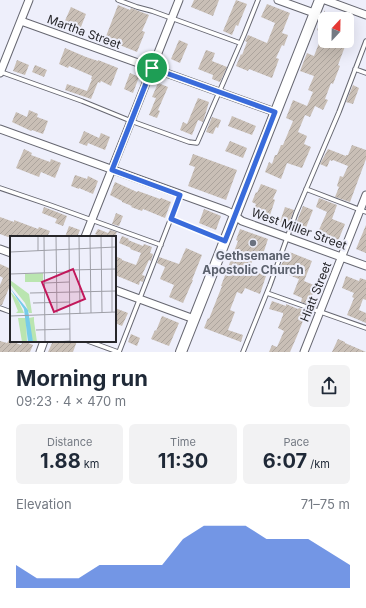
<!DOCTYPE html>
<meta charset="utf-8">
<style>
:root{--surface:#fff;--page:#f2f2f3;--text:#1f2937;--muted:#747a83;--accent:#396bdb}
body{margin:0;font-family:Inter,sans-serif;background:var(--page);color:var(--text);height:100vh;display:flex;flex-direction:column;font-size:15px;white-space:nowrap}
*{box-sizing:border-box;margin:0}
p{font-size:13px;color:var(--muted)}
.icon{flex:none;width:22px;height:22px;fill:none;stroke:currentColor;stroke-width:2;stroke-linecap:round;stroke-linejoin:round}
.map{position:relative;height:352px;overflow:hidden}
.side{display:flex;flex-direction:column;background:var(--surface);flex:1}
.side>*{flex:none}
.needle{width:26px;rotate:22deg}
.controls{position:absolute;left:318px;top:12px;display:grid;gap:8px}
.controls a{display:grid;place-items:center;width:36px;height:36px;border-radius:6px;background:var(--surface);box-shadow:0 4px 16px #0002;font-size:20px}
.pin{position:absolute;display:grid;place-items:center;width:34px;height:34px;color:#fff;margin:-17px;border:2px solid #fff;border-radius:50%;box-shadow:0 1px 4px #0007}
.round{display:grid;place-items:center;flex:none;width:42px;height:42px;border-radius:6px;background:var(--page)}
.summary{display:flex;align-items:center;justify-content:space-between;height:68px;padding:0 16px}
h1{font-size:22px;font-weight:700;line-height:30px}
.metrics{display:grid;grid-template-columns:repeat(3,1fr);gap:6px;height:68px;padding:4px 16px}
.metrics div{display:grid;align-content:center;border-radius:6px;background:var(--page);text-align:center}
.metrics b{font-size:20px;font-weight:700}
.metrics small{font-size:11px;font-weight:400}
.metrics p{font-size:11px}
.chart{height:112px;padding:8px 16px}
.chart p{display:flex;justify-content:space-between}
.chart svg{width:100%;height:72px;margin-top:4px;fill:var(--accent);opacity:.7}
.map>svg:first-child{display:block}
</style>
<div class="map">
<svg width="366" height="352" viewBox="0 0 366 352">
<defs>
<pattern id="building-hatch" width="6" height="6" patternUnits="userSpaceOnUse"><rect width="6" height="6" fill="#c9bfb6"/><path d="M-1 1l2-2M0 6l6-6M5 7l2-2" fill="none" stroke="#aca49d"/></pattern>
</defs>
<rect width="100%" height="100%" fill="#eeeffb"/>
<path fill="url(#building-hatch)" d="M194,0H219L213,16L191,7Z
M236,0L247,4L238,26L236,25L232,35L223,31Z
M267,4L290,13L282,33L288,35L284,46L282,45L276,58L279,59L272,78L249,69L248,71L236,66L241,54L242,55L247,42L245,41L248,35L267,43L275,23L261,17Z
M118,5L130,10L131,8L149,15L142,31L145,32L137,52L105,39Z
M71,7L86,14L79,32L73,29L74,27L64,23Z
M325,10V41H347L338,65L340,66L333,84L331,83L325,99L328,100L323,110L315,106L310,117L305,115L298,132L307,136L304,144L311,147L302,168L287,163L281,179L265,172L269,162L272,164L275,155H277L281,145H283L293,121L286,118L293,100L307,106L313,92L308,90L314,76L300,71L307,53L314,56L323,33L317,30Z
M179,40L188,44L180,63L171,59Z
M65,48L86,57L98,61V60L118,68L111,86L101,81L100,83L98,82L91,99L65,90L67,84L87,91L92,79H91L92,76L69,66L68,68L59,64Z
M206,50L215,53L212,61L227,67L220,82L212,79L213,75L198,69Z
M17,60L29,65L25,75L13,71Z
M35,65L47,70L44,77L32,72Z
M130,73L139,77L133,93L124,89Z
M158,83L168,87L158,110L160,111L157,118L149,115L156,98L152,97Z
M353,85L359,88L353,104L346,102Z
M198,98L209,102L203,122L198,120L192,135L180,130L183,122L187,124Z
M29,110L38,114L37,117L48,121L43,134L32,130L31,131L12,122L16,112L27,117Z
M232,116L256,126L252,135L228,126Z
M212,117L221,120L218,128L216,127L213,134L206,132Z
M84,131L99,138L101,133L110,137L105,150L88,143L87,146L79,143Z
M230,141L247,148L243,158L225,151Z
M352,145L366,150V159L350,202L335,197L339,187L337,186L340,176L343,177L348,166L333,160L332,161L330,160L327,167L320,164L328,149L346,156V155H348Z
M24,149L32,153L31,155L50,162L51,159L61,163L55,178L41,172L39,177L16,168Z
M193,154L237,170L226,200L188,186L195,167L189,165Z
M75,175L87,179L88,176L98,181L93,194L79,188V189L71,186Z
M115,182L137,192L138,191L160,199L161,198L171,202L165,218L143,209L142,211L131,207L132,206L122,202V201L110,195Z
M261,184L277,190L273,199L275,200L268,221L251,215L256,204L252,202L256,192L257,193Z
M319,198L337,205L332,219L345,224L338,241L318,232L327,212L316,207Z
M303,206L313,210L305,230L295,226Z
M44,207L67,216L63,226L55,223L57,219L42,213Z
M285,207L294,210L289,223H287L286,225L280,222Z
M204,209L221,216L216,230L199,223Z
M116,213L123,216L119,226L112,224Z
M0,217L14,222V220L38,229L39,227L50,231L47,237H8L0,234Z
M366,225V253L356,249Z
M69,226L80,230L77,237H65Z
M98,229L108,233L110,230L117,232L115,236L117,237H102L95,234Z
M240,229L268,239L263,254L256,252L249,269L266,276L260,294L245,288L242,294L237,292L230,310L235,312L228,330L243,335L241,342L204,328L208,318L209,319L222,286H221L238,241L236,240Z
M122,236L129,239L128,240L143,246L144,244L152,247L150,253L153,254L151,261L149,260L142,275L145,276L143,282L140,281L139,285L115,275V256L122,259V260L136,265L141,253L130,249L131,248L119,243Z
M186,248L202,255L192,280H193L183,303L169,297L174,285L160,279L165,267L157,263L159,257L179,264Z
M287,251L312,261L304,281L316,286L312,296L317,298L314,306L301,302L302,298L293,294L299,279L279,271Z
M0,264L11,269V283L2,305H0V285L3,278L0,276Z
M346,276L359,281L360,278L366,280V300L363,299L359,310L366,313V323L347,315L354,298L352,297L354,293L342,288Z
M272,301L286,306V304L298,309L299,308L307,311L297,336L290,352H269L272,345L277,347L284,331L278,328L283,315V313L269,309Z
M115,308L128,313L122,326L115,323Z
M162,316L179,323L169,346L151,339L155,330L156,331Z
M131,334L140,338L137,346L128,342Z
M338,339L345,342V343L366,352H332Z
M9,340L21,345L23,341L33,345L30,352H0V341L7,343Z
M53,341H77L73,352H48Z"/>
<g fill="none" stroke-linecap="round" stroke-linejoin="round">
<defs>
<path id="service" d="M118,0L137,7L152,11L240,43
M355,69L366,73
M1,72L82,101L131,121L189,142L197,143L244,35L258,0
M0,188L50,205L161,245
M306,189L366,212
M171,219L223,241
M267,293L366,328
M0,308L11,312
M88,341L118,352
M119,352L180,195
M243,352L270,285L296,213L339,112L366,41"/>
<path id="minor" d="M278,0L314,13
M325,0L366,15
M21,21L275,112
M0,73L29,0
M0,129L227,211L231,213L242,221L366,266
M85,237L179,0
M0,249L11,253
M115,290L194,319
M40,352L44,341
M304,352L366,195"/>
<path id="secondary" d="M181,352L320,0"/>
</defs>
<use href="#service" stroke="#666771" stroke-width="5.5"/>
<use href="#minor" stroke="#666771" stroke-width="9"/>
<use href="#secondary" stroke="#666771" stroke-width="12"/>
<use href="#service" stroke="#fff" stroke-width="3.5"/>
<use href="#minor" stroke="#fff" stroke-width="7"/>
<use href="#secondary" stroke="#fff" stroke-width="10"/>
</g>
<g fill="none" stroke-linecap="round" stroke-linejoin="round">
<defs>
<path id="route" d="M152,68L275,112L225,241L171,219L180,195L112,170Z"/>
</defs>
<use href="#route" stroke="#fff" stroke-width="8"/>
<use href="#route" stroke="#396bdb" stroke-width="5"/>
</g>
<circle fill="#6b7280" stroke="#eeeffb" stroke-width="1.5" cx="253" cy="243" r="4"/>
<g text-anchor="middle" stroke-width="4" stroke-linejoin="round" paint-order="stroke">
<g font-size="12" fill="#26262a" stroke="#eeeffb">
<text transform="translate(84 32) rotate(20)" y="4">Martha Street</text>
<text transform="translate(299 229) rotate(20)" y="4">West Miller Street</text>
<text transform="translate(316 292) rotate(-68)" y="4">Hiatt Street</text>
</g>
<g font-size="12" font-weight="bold" fill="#5b616d" stroke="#eeeffb">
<text x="253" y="260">Gethsemane<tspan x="253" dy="14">Apostolic Church</tspan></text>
</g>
</g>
<g transform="translate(10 236)">
<rect width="106" height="106" fill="#eeeffb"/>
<path d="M0,44L19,58L22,77H19L15,67L0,48ZM0,55L8,64L14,77H6L8,75ZM24,81V85L27,106H23L20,98L19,82ZM8,82H16L17,106H12Z" fill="#bae5b0"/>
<path d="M33,37V46H15V38Z" fill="#bae5b0"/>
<path d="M0,52L18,74L23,106H18L14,73Z" fill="#76cce9"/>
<path fill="none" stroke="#9e9fa7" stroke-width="1" d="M28,0V15M34,0L35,106M46,0L47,77M59,0L60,106M69,0L70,78M80,0L81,77M91,0L92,77M102,0V76M0,16L106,11M59,34L106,33M0,38L59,36M35,47L59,46M20,57L106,55M23,67L60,66M0,80L106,76M26,94L60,93M46,106L60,105"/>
<path fill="#c2185b" fill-opacity="0.15" stroke="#c2185b" stroke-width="2" d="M63,33L75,63L44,76L32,46Z"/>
<rect width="106" height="106" fill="none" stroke="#26262a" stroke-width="2"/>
</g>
</svg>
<div class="controls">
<a><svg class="needle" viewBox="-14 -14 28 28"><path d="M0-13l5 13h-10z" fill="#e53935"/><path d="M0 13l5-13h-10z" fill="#747a83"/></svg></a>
</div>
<div class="pin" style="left:152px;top:68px;background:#1e9e55"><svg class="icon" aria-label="arrive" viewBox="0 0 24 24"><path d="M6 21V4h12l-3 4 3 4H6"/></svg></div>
</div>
<section class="side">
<div class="summary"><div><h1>Morning run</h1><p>09:23 · 4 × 470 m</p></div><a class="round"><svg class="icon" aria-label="share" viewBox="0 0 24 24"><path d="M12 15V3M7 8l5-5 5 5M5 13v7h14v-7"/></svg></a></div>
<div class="metrics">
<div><p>Distance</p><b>1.88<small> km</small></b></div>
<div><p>Time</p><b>11:30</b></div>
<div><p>Pace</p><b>6:07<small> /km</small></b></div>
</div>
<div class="chart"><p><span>Elevation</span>71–75 m</p>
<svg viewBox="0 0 160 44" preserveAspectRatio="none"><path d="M0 44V30L10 38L20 38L30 38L40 30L50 30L60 30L70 30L80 14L90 6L100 6L110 6L120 14L130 14L140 14L150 22L160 30V44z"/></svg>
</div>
</section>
